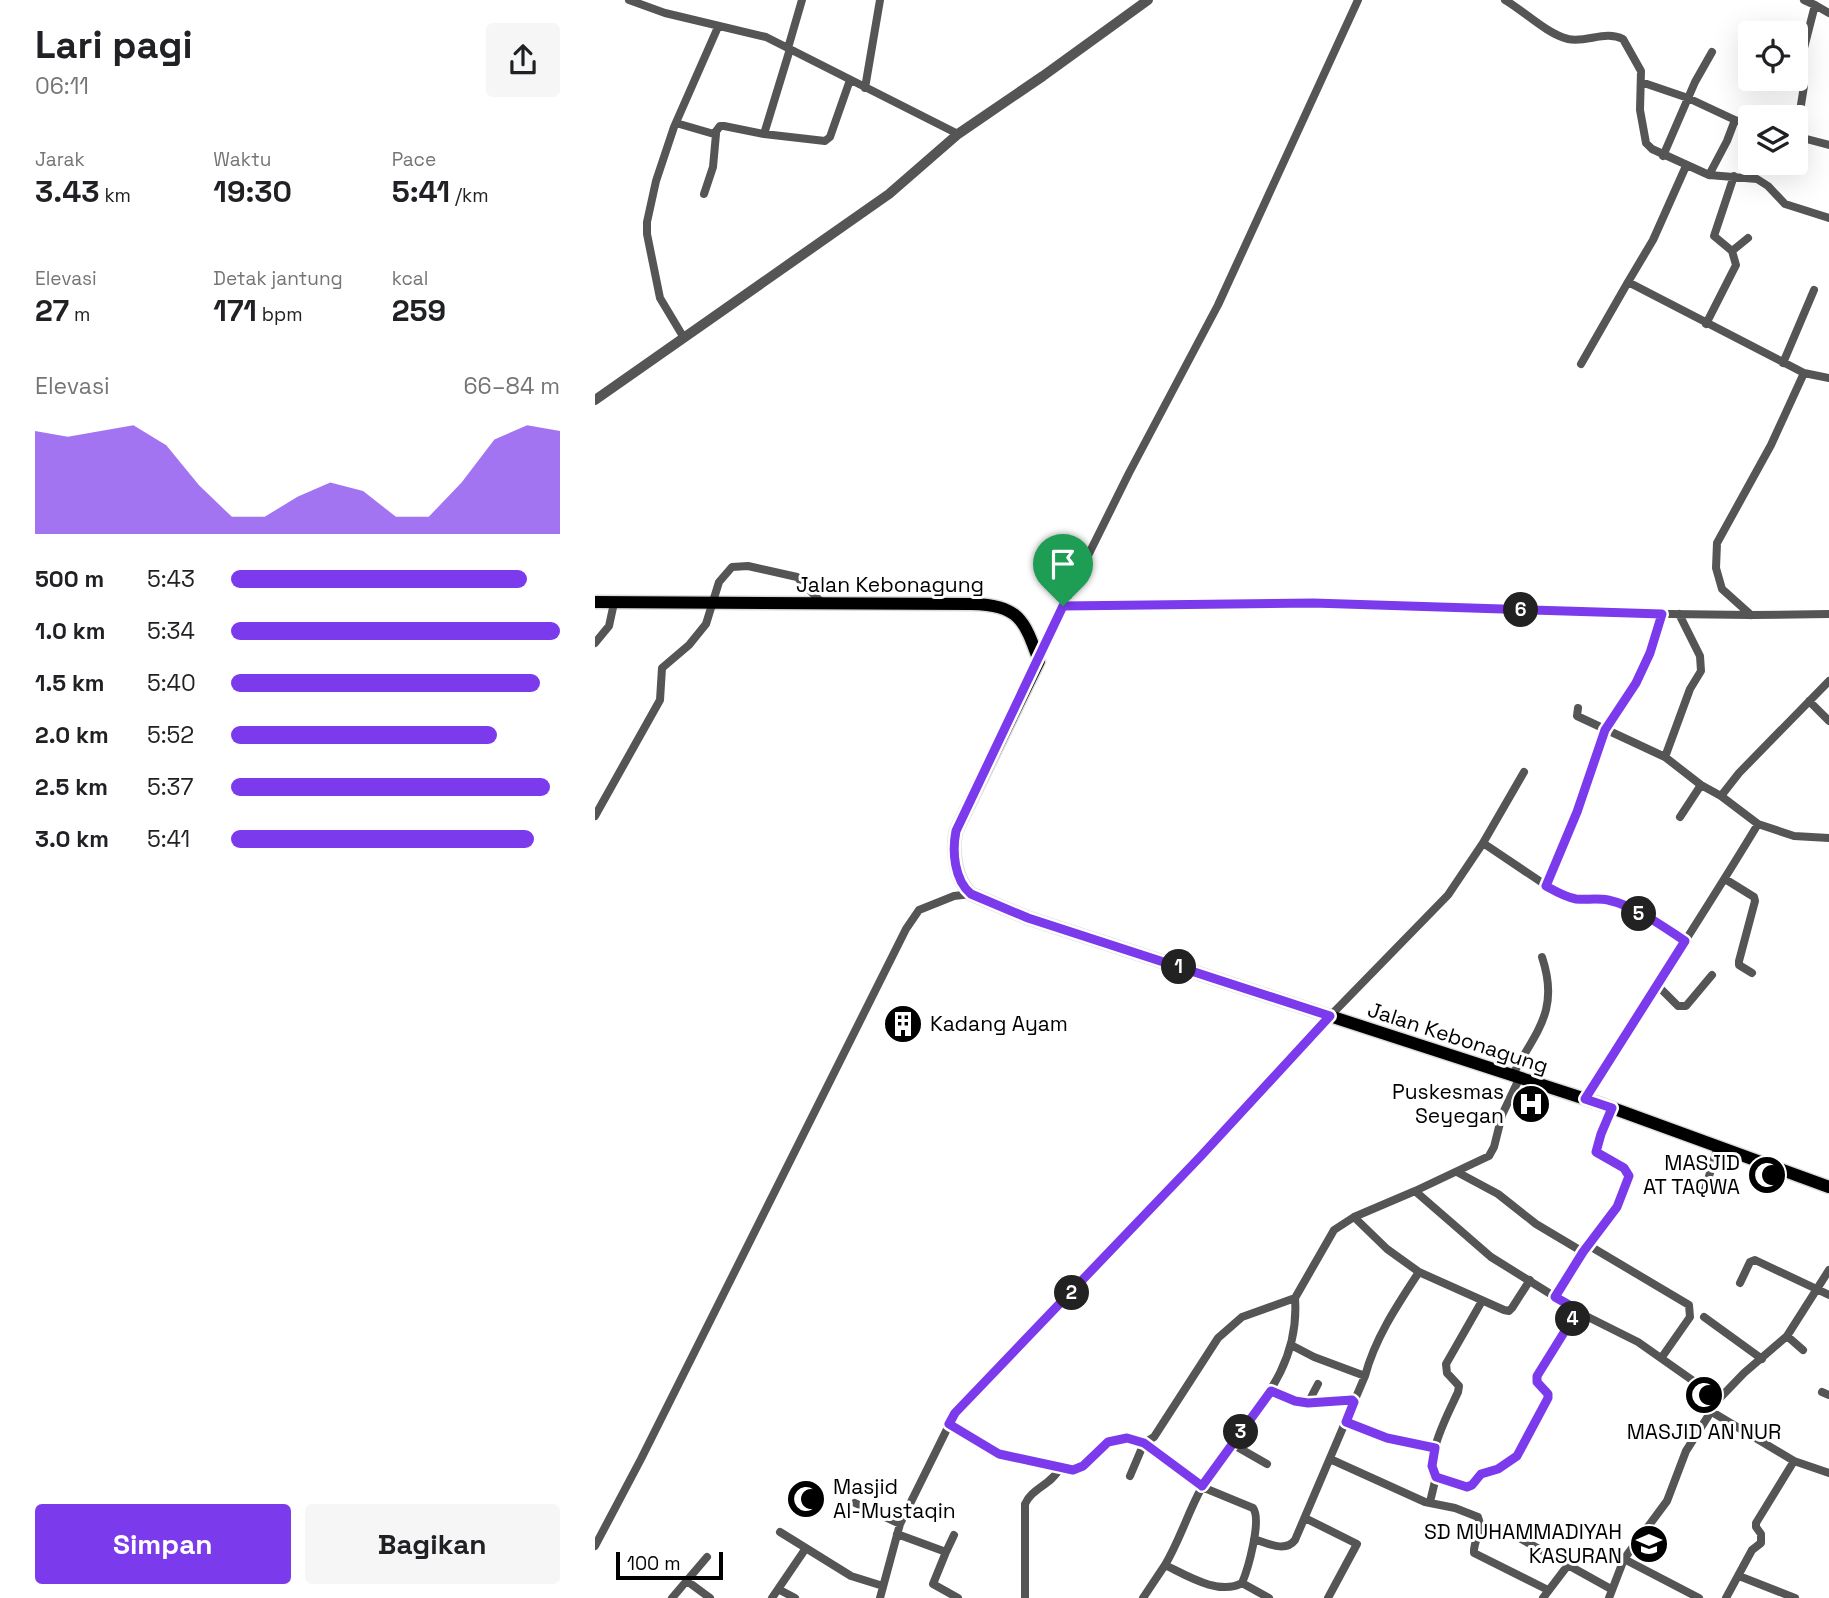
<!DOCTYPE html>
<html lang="id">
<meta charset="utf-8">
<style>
:root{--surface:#fff;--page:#f6f6f6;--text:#202124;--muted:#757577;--accent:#7c3aed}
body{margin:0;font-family:"Space Grotesk",sans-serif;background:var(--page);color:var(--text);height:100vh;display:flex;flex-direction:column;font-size:26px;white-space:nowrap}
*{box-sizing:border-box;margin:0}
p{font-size:23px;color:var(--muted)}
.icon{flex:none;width:38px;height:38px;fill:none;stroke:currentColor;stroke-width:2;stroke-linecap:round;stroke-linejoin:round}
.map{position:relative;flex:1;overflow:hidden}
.details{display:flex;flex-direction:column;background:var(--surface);width:595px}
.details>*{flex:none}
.fabs{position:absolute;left:1143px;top:21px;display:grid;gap:14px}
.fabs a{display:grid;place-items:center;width:70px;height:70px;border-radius:7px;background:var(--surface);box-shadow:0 7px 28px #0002;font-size:35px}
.scale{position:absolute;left:21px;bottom:18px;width:107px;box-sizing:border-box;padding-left:7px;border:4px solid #000;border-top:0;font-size:19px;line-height:24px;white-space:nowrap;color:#000;-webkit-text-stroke:5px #fff;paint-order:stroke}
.pin{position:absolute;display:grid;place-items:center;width:60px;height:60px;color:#fff;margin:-72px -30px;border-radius:50% 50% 50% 0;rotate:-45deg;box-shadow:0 0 7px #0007}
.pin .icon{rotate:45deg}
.km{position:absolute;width:35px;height:35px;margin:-18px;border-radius:50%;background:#222;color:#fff;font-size:19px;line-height:35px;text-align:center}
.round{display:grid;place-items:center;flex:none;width:74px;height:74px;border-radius:7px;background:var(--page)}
.overview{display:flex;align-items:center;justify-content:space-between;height:119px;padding:0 35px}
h1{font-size:38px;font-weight:700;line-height:52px}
.figures{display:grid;grid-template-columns:repeat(3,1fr);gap:10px;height:119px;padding:7px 35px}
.figures div{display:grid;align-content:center}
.figures b{font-size:30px;font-weight:700}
.figures small{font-size:19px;font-weight:400}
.figures p{font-size:19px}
.chart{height:196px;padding:14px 35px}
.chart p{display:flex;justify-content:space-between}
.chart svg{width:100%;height:126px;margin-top:7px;fill:var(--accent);opacity:.7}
.primary-button{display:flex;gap:14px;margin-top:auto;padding:14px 35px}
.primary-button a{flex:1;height:80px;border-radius:7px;background:var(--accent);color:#fff;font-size:28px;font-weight:700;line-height:80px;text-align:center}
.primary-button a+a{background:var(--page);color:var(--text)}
ul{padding:0 35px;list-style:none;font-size:23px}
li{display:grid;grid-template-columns:112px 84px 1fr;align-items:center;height:52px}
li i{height:18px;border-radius:9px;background:var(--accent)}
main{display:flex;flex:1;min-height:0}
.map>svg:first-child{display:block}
</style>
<main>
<section class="details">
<div class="overview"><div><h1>Lari pagi</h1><p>06:11</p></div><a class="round"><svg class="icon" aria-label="share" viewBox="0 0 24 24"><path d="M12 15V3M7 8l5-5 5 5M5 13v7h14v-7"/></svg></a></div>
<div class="figures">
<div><p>Jarak</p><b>3.43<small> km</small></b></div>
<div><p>Waktu</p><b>19:30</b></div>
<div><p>Pace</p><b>5:41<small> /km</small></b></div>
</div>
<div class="figures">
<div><p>Elevasi</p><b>27<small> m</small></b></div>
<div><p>Detak jantung</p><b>171<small> bpm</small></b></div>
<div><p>kcal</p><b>259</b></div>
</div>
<div class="chart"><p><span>Elevasi</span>66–84 m</p>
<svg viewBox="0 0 160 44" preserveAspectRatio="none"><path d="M0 44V8L10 10L20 8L30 6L40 13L50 27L60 38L70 38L80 31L90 26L100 29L110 38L120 38L130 26L140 11L150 6L160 8V44z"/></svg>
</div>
<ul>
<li><b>500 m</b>5:43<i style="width:90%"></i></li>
<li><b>1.0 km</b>5:34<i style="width:100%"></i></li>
<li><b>1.5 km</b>5:40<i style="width:94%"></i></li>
<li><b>2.0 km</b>5:52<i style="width:81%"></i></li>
<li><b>2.5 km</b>5:37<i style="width:97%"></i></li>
<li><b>3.0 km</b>5:41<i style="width:92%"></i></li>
</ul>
<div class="primary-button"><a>Simpan</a><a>Bagikan</a></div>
</section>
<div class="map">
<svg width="1234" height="1598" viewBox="0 0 1234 1598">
<rect width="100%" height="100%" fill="#fff"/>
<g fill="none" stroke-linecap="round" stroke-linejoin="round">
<defs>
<path id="primary" d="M0,602L376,604C424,605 429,619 444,661L361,831C357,851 360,880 376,894L433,918L1009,1105L1234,1187"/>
</defs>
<use href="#primary" stroke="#dbdbdb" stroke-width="15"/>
<path stroke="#555" stroke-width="8" d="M34,0L70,13L171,37L363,134
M910,0C929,11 952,34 973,39C992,43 1010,30 1028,39L1046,71L1045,110L1051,143L1057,149L1114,175L1162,179L1173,186L1190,204L1234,218
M1209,0L1220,5
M193,48L207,0
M1046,82L1093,98L1140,120L1155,124
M270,88L285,0
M81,123L119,134L125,126H129L169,134L230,141L235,137L255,80
M169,134L195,49
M1200,136L1234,145
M1201,136L1209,86V48L1220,5L1234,13
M1068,156L1100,82L1117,52
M1091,166L1058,240L1033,282L1209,373L1176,445L1122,543L1121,568L1127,589L1156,615
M1114,175L1132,141L1140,120
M109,194L118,167L121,134
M1137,251L1153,238
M1111,324L1141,265L1137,251L1119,236L1139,176
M89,338L65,298L52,234V222L61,181L79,127L123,27
M1188,363L1219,290
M986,364L1033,282
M1209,373L1234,378
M468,606L718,603L994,613L1156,615L1234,614
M1084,614L1105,656L1106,671L1095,689L1070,757L1106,785L1126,796
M0,643L14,626L19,603
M444,661L468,606L534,473L623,305L763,0
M1214,701L1234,721
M983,708L982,716L1070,757
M0,816L65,700L67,668L94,645L111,624L124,582L137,567L153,566L202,577L227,603
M1085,817L1106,785
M1163,824L1199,836L1234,838
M888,843L964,894L981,899L1015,900L1064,924L1090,941
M1130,879L1159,897L1160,901L1144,961V965L1157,973
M951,886L982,812L1010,730L1041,683L1055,653L1067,614
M1061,984L1083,1006H1091L1117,975
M917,1076C941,1031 965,1011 947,957
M990,1099C1047,1007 1107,917 1163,824L1126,796L1144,773L1234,681
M862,1172L903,1194L941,1224L988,1252
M820,1191L896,1257L991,1316L1043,1342L1124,1399
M1109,1193L1123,1146
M759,1217L792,1249L824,1272L909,1310L914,1311L917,1308L935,1280
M993,1245L1094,1305L1095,1317L1067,1357
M1145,1283L1155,1262L1160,1260L1234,1295
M960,1297C970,1281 979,1265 990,1250C1001,1234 1040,1190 1032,1170L1001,1152L1017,1108
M1109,1317L1167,1359
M1192,1336L1208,1350
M696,1345L719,1357L770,1376
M676,1391L713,1403L745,1400L759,1402
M1227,1392L1234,1395
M713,1403L723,1384
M1117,1412L1199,1461L1234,1473
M751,1422L792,1438L840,1448
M354,1424L404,1454L474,1470L488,1466L518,1439L532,1438L549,1443L559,1437L623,1338L647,1317L700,1298L739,1230L759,1217L820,1191L894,1156L899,1147L907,1115L924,1079
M637,1444L672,1464
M735,1459L830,1502L860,1508L883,1517C889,1531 878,1540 879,1553L953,1590
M535,1476L549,1443L607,1487L658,1508C667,1520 653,1569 647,1583C624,1596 591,1575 570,1565C585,1540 593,1512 607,1487C643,1422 706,1381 700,1298
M841,1477L872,1487L877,1485L886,1473L912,1465L922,1456L953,1398L950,1389L942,1382V1376L983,1310
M835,1502L841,1477C829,1457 854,1412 863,1392L864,1386L852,1373L851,1364L887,1301
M260,1503L305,1524
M710,1518L762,1544L733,1598
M908,1529L1016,1589
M185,1532L256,1576L288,1586
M302,1534L351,1552L338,1584L363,1598
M659,1539C672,1543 690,1553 700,1540L770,1376C780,1338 803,1304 824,1272
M0,1546L46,1459L311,929L324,910L359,896L376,894
M351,1552L359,1535
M1029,1559L1104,1598
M1144,1576L1200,1598
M92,1581L115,1598
M647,1583L674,1598
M183,1589L200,1598
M77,1598L112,1557
M177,1598L211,1548
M285,1598L305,1524L360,1413L605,1157L735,1016L853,895L888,843L929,772
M430,1598V1504C437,1488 456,1485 465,1468
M548,1598L570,1565
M948,1598L973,1565
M1014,1598L1029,1559L1072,1501L1091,1451L1124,1399L1149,1373L1192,1336L1234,1270
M1131,1598L1157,1550L1166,1543V1534L1161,1527V1523L1199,1461"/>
<path stroke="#555" stroke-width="10" d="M0,400L294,194L363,134L448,76L553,0"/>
<use href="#primary" stroke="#000" stroke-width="12"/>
</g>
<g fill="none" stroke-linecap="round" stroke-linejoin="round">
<defs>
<path id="route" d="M718,603L1067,614L1055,653L1041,683L1010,730L982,812L951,886C960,891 970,897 981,899C992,900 1002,898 1013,900C1040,906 1067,926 1090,941L990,1099L1017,1108L1006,1134L1001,1152L1029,1168L1034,1176L1022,1207L988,1252L960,1297L983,1310L942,1376V1382L953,1394V1398L922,1456L903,1469L886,1474L877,1485L872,1487L841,1477L837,1466L840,1448L792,1438L751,1422L759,1402L757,1400L713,1403L700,1401L676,1391L607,1486L549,1443L532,1438L513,1442L488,1466L478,1470L404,1454L354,1424L360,1413L605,1157L735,1016L433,918L376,894C359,880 357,851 361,831L468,606Z"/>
</defs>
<use href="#route" stroke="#fff" stroke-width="14"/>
<use href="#route" stroke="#7c3aed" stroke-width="9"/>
</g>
<defs>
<symbol id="building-disc" viewBox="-11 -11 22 22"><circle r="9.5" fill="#000" stroke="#fff"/><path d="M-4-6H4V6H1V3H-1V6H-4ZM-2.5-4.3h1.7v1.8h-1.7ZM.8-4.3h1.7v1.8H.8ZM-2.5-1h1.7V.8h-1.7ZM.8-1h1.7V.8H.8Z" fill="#fff"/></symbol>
<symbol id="hospital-disc" viewBox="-11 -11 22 22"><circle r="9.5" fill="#000" stroke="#fff"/><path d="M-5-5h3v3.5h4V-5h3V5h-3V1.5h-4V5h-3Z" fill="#fff"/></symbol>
<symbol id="mosque-disc" viewBox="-11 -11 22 22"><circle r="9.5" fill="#000" stroke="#fff"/><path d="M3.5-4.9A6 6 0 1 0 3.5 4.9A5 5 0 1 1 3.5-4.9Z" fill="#fff"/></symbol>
<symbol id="school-disc" viewBox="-11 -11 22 22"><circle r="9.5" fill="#000" stroke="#fff"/><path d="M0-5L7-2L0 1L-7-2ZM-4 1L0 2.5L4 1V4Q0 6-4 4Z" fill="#fff"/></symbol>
</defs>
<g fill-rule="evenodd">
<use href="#building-disc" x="286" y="1002" width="44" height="44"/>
<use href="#hospital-disc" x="914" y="1082" width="44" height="44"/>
<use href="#mosque-disc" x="1150" y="1153" width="44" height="44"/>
<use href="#mosque-disc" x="1087" y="1373" width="44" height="44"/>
<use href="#mosque-disc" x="189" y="1477" width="44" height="44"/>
<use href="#school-disc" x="1032" y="1522" width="44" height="44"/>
</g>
<g text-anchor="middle" stroke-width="6" stroke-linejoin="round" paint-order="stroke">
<g font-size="21" fill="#000" stroke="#fff">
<text x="295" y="592">Jalan Kebonagung</text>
<text transform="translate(863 1038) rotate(18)" y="7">Jalan Kebonagung</text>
</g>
<g font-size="21" fill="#000" stroke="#fff" text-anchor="end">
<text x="335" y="1031" text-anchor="start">Kadang Ayam</text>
<text x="909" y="1099">Puskesmas<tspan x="909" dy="24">Seyegan</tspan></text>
<text x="1145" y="1170">MASJID<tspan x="1145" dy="24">AT TAQWA</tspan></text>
<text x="1109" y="1439" text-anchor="middle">MASJID AN NUR</text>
<text x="238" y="1494" text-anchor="start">Masjid<tspan x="238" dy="24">Al-Mustaqin</tspan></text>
<text x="1027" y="1539">SD MUHAMMADIYAH<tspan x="1027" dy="24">KASURAN</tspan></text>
</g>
</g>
</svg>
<div class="fabs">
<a><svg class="icon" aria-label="locate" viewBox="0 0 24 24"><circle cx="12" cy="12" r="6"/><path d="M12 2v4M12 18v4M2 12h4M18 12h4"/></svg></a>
<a><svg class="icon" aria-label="layers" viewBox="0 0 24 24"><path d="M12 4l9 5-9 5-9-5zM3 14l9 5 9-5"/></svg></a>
</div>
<div class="scale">100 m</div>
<div class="pin" style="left:468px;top:606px;background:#1e9e55"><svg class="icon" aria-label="arrive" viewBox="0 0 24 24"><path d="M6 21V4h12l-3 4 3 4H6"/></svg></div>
<b class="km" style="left:584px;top:967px">1</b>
<b class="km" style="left:477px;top:1293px">2</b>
<b class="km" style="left:646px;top:1432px">3</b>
<b class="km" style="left:978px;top:1319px">4</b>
<b class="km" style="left:1044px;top:914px">5</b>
<b class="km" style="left:926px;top:610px">6</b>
</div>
</main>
